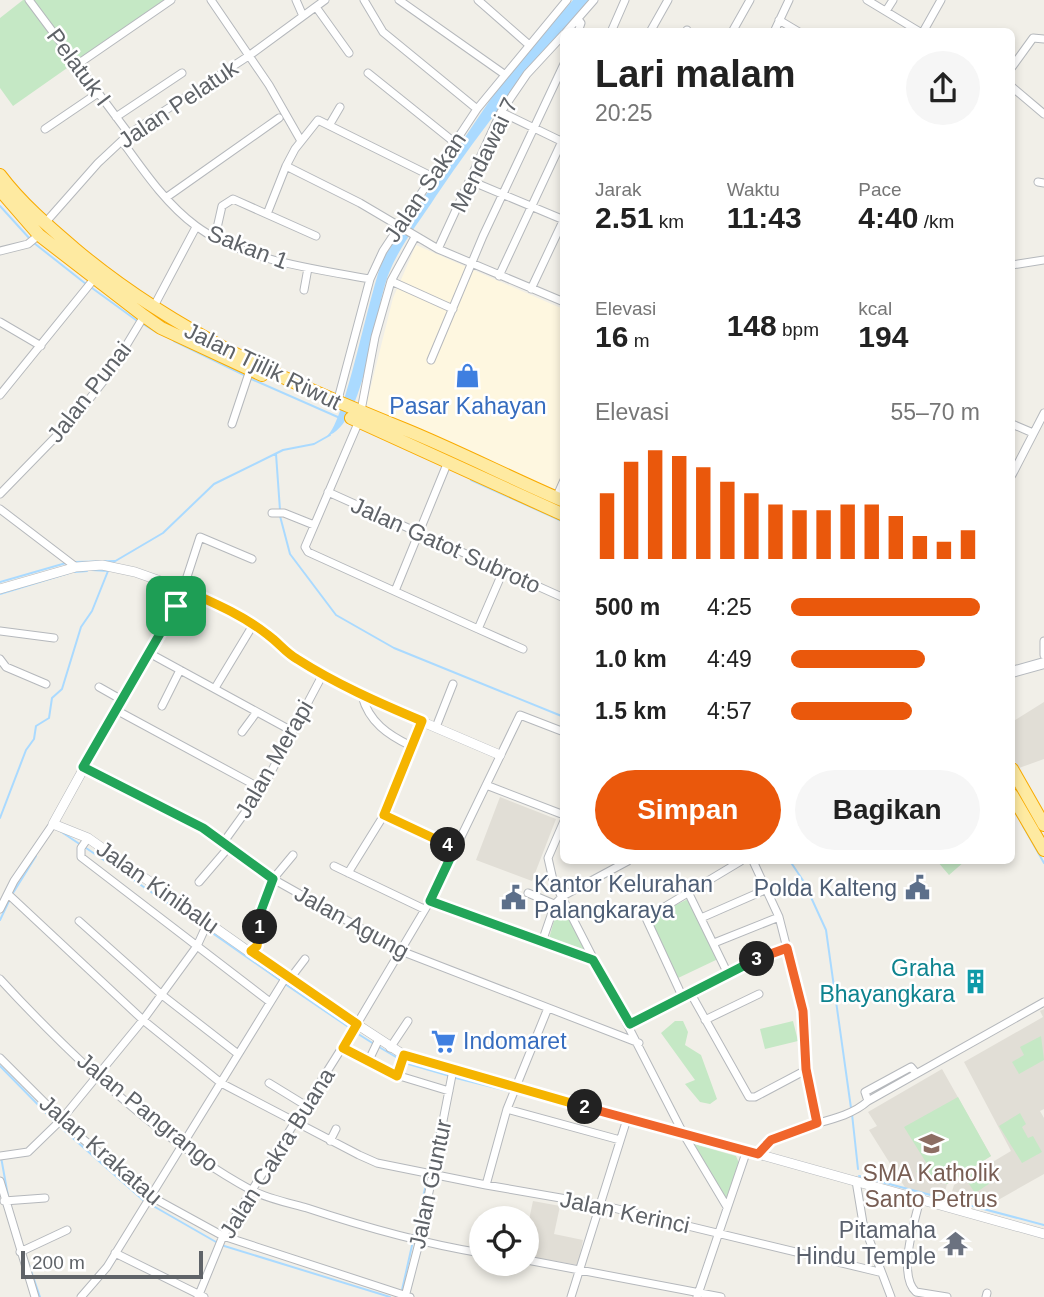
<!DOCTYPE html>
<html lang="id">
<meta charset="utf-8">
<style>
:root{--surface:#fff;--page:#f6f6f6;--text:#222;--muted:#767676;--accent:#ea580c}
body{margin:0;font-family:Helvetica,sans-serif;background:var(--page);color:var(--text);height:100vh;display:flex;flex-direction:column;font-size:26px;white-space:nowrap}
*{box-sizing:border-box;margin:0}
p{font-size:23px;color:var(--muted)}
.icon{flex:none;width:38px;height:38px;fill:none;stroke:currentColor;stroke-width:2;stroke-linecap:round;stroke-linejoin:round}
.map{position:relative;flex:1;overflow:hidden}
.panel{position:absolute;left:560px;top:28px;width:455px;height:836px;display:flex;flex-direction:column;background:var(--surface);border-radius:10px;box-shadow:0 4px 10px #0003}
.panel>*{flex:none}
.buttons{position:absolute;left:469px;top:1206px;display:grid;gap:14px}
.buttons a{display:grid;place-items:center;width:70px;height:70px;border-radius:50%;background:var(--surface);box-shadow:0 4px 10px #0003;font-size:35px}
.scale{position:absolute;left:21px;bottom:18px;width:182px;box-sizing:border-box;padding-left:7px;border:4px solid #5f6368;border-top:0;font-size:19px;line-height:24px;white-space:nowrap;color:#5f6368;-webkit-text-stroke:5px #fff;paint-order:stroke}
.pin{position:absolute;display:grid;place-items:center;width:60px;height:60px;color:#fff;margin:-30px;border-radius:14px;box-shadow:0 4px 10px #0006}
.km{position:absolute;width:35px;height:35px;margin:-18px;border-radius:50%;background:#222;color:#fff;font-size:19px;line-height:35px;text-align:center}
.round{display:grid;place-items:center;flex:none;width:74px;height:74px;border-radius:37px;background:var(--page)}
.overview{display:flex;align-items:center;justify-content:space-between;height:119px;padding:0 35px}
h1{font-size:38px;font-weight:700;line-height:52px}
.metrics{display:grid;grid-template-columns:repeat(3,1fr);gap:10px;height:119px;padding:7px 35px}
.metrics div{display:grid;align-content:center}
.metrics b{font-size:30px;font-weight:700}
.metrics small{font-size:19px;font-weight:400}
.metrics p{font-size:19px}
.chart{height:196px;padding:14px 35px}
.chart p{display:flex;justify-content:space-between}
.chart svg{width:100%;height:126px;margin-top:7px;stroke:var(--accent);stroke-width:6}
.action{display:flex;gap:14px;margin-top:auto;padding:14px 35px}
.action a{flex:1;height:80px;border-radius:42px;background:var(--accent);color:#fff;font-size:28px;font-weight:700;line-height:80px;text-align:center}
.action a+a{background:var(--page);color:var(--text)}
ul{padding:0 35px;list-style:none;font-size:23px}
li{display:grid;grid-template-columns:112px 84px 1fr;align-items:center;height:52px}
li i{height:18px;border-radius:9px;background:var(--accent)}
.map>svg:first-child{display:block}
</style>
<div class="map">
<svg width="1044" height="1297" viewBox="0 0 1044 1297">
<rect width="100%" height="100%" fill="#f1efe8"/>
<path fill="#fef7e0" d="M416,245L563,309L564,473L555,492L366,406L393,298Z"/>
<path fill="#e1ded6" d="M1044,702V759L1019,768L1012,756V722Z
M500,797L556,819L532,881L476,860Z
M1044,1009V1109L1040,1111L1044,1118V1174L984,1208L950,1198L954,1185L1011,1151L964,1062L1043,1017L1040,1011Z
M942,1069L991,1156L947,1184L943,1199L906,1189L869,1130L877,1126L868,1112Z
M533,1201L560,1206L554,1234L583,1240L578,1265L527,1256V1229Z"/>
<path fill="#c5e8c5" d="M23,0H164L13,106L0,88V18Z
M937,861H965L949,875Z
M688,899L718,959L676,979L647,919Z
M557,910L565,911L586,953L548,942Z
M675,1021H683L688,1032L685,1045L701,1055L717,1099L710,1104L700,1102L685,1084L695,1080L661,1033Z
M793,1021L798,1041L765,1049L760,1029Z
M1041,1036L1044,1060L1019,1074L1012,1062L1024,1055L1020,1047Z
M958,1097L991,1156L947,1184L919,1176L916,1171L927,1164L904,1127Z
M1020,1113L1026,1124L1022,1127L1028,1138L1033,1136L1042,1152L1022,1163L999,1126Z
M694,1144L736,1156L739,1163L726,1199Z
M989,1163L998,1178L975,1193L965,1178Z"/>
<path fill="#aadaff" d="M573,0H591C534,62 483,126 436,196C420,221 400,245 389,273C374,309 365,426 327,436C346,421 369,291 384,257L511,69Z"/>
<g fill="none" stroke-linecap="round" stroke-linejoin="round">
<path stroke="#aadaff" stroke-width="2" d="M0,206L30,239
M34,243L86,284
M92,288L136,320
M143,324L156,332
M174,341L244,375
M249,378L340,418
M276,454L280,510
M471,480L564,522
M280,516L290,554L336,615L394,648L564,717
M75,562L115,561
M112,563L163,533L214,484L283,450L314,444L330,435
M92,570L108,571
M75,572L87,571
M0,582L66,563
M0,594L69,573
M1012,807L1014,812
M0,818L26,750L34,739L36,726L49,718L52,698L62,689L81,627L92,611L108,571
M1023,826L1044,863
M60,831L81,845
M86,848L203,927
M790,861L804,882L826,930L851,1108
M13,893L36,856
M0,920L9,901
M208,930L281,981
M285,984L350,1028
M355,1032L374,1044
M379,1047L401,1060
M405,1063L450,1076
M0,1066L54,1121
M456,1078L512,1092
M517,1093L623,1121
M852,1114L858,1169
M628,1123L684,1138
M58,1125L143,1200
M689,1140L734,1152
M1,1157L8,1196
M429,1171L437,1132
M859,1176L1044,1225
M148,1203L216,1242
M414,1236L428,1176
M221,1245L390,1297
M28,1262L40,1297
M402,1290L413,1241"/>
<defs>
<path id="minor" d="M29,0L129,134
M211,0L269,85L301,141
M296,0L303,16
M364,0L383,32L477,109
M399,0L504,74
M478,0L528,44
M867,0L920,32
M316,7L349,53
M886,11L893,0
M578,19L581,23L578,32
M779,20L799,32
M566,32L594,0
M611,32L625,0
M650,32L668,0
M687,32V30
M732,32L750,0
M774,32L789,0
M923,32L941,0
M78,64L171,0
M1012,67L1033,38L1044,39
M368,73L454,142
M1012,87L1044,114
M501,112L563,142
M116,117L182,73
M330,124L340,107
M45,129L98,93
M122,141C143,170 166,204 196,226C242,260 315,269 370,279
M431,176L318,120L295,149L286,166L360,203L438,249L564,302
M471,181L564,220
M1038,182L1044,183
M167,197L279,118
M267,214L286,166
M45,223L98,163L129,134L250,55L325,0
M215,237L222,206L233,199L316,236
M415,237L391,281L375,337L359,421L305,547L308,552L478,629L504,569
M438,249L501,112L527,74L564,34
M0,251L28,244L40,234
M1012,265L1044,260
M499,276L564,137
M391,281L453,309
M531,289L564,219
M304,290L308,268
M153,308L196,227
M0,322L41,346
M431,360L483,236L564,64
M0,395L94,279
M337,403L370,279L383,251L477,109L567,0
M232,424L250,370
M1012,424L1033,433
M1012,475L1044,413
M328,492L564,598
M0,494L76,416L109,374L144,316
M556,498L564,480
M0,509L76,567
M272,513H284L314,525
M183,589L200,537L252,559
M395,591L447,464
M478,629L523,649
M0,631L54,638
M1044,641V655
M149,653L292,731
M0,659L6,667L46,684
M99,687L122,700
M215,688L253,625
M362,696C369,722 388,735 411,746
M162,706L180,670
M116,710L262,789
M436,727L453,684
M242,732L256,713
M84,767L203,828L273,879L401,951L639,1043
M486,785L564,815
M384,815L455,848
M564,821L548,858L553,880L684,1135L727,1207
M88,838L81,848V857L270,1002
M223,843L262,789L323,674
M753,861L779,917L803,1011L806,1070L817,1123
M334,866L424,909
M348,873L384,815L422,721
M199,882L229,847
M528,893L568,910
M8,894L143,1020L221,1083L359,1155L377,1163L486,1185L601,1205L879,1272
M689,894L728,974
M430,901L593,960
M0,909L14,881L53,824
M701,918L767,889
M79,921L162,995L238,1054
M542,942L555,904L563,896L628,861
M714,943L779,917
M251,951L257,946L264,901L273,879L293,855
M0,979C71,1056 159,1140 251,1190C268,1199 289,1203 307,1208C364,1227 421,1243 481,1253
M289,980L305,959
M691,994L749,1097H755L806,1070
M683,998L646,918L741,861
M705,1020L759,994
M630,1024L735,968L787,949
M343,1048L393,1074L449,1091
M390,1048L408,1021
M0,1058L71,1129L150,1196L223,1236L410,1297
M368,1062L379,1039
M397,1076L404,1055
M269,1083L305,1105
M868,1101L865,1092L911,1067L916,1073
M507,1109L620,1140
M330,1141L336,1129
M757,1154C784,1120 838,1128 868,1101L1044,1002
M0,1156L28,1152L61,1120L143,1020L197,946L208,922
M0,1181L35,1297
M856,1181L863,1223L891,1297
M486,1185L507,1109L548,1008
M920,1199C915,1220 897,1275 916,1292L947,1297
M4,1201L45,1198
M20,1252L67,1230
M115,1253L204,1297
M527,1260L721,1297
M81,1297L107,1267L286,977
M198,1297L223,1236L357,1024L430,901L520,715L564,732
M405,1297L419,1243L453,1070
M571,1297L627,1119
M697,1297L747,1150
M986,1297L987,1293"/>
<path id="tertiary" d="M0,589L76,567L102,565L135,572L183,589L237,615L268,634L294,658L362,696L500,755
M183,589L53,824L88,838L289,980L404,1055L1044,1234"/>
<path id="secondary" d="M1012,672L1044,663"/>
<path id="trunk" d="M0,175C21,203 48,226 75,249C172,331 287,382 404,429C458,451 510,478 564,501
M0,190L39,235L144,316L161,328L262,375
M351,418L564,515
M1012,769L1044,825
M1012,795L1044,850"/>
</defs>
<use href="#minor" stroke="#b5b8bc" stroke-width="9"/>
<use href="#tertiary" stroke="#b5b8bc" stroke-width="10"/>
<use href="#secondary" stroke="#b6babf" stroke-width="12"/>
<use href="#trunk" stroke="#f9ab00" stroke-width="14"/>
<use href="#minor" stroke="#fff" stroke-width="7"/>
<use href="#tertiary" stroke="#fff" stroke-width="9"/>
<use href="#secondary" stroke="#fff" stroke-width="10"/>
<use href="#trunk" stroke="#feeaa1" stroke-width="12"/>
</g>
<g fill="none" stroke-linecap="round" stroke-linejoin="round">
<defs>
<path id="split-1" d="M176,606L83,767L203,828L273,879L261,911L260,927"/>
<path id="split-2" d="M260,927L257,946L251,951L357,1024L343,1048L397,1076L404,1055L585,1107"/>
<path id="split-3" d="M585,1107L758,1154L771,1140L817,1123L806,1069L803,1011L787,948L757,959"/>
<path id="split-4" d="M448,845L455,848L430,901L593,960L630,1024L757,959"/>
<path id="split-5" d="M176,606L183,589C212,602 243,615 268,635C278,642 286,653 297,659C336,684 379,703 422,721L384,815L448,845"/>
</defs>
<use href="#split-1" stroke="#fff" stroke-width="14"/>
<use href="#split-2" stroke="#fff" stroke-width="14"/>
<use href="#split-3" stroke="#fff" stroke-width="14"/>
<use href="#split-4" stroke="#fff" stroke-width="14"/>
<use href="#split-5" stroke="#fff" stroke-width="14"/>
<use href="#split-1" stroke="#22a559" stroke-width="9"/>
<use href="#split-2" stroke="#f5b400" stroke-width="9"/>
<use href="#split-3" stroke="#f0652b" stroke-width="9"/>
<use href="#split-4" stroke="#22a559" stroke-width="9"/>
<use href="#split-5" stroke="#f5b400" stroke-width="9"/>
</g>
<defs>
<symbol id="shop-bare" viewBox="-9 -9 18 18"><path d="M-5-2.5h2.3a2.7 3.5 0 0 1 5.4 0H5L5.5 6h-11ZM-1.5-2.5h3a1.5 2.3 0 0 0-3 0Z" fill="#3f7fe0" stroke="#fff" stroke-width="2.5" paint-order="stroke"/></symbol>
<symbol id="civic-bare" viewBox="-9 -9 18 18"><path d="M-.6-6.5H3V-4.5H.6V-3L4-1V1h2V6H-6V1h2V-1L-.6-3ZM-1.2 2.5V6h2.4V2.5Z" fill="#5c6f8a" stroke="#fff" stroke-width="2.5" paint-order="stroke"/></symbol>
<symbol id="building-bare" viewBox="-9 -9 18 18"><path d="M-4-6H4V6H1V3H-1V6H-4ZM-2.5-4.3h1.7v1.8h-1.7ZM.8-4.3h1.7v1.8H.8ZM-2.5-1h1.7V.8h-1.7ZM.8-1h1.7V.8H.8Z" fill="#0f9aa8" stroke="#fff" stroke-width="2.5" paint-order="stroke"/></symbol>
<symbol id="supermarket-bare" viewBox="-9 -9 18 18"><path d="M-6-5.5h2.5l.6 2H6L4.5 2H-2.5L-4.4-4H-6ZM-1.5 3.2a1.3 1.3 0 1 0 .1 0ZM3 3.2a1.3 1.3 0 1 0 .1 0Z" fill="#3f7fe0" stroke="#fff" stroke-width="2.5" paint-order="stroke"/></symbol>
<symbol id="school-bare" viewBox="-9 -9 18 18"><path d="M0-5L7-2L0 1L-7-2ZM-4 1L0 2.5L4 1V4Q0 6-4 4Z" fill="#8d6e63" stroke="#fff" stroke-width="2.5" paint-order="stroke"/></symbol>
<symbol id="temple-bare" viewBox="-9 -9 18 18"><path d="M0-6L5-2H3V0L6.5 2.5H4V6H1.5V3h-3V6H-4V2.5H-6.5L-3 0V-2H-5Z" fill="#6b7280" stroke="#fff" stroke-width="2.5" paint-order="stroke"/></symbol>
</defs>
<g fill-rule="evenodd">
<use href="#shop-bare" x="450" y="358" width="35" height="35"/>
<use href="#civic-bare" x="900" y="870" width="35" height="35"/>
<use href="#civic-bare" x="496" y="880" width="35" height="35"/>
<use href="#building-bare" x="958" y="964" width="35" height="35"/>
<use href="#supermarket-bare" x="426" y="1024" width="35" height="35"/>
<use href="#school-bare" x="914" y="1126" width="35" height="35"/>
<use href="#temple-bare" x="938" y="1226" width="35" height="35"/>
</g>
<g text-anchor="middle" stroke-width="5" stroke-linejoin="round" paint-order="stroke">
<g font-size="23" fill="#5f6368" stroke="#fff">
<text transform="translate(79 67) rotate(53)" y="8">Pelatuk I</text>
<text transform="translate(178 104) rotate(-34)" y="8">Jalan Pelatuk</text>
<text transform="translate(484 155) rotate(-64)" y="8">Mendawai 7</text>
<text transform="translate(425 187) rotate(-56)" y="8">Jalan Sakan</text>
<text transform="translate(248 247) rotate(21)" y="8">Sakan 1</text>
<text transform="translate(263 366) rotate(26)" y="8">Jalan Tjilik Riwut</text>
<text transform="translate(89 392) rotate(-52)" y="8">Jalan Punai</text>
<text transform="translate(446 545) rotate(24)" y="8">Jalan Gatot Subroto</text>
<text transform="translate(274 759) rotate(-60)" y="8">Jalan Merapi</text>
<text transform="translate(158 887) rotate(35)" y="8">Jalan Kinibalu</text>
<text transform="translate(352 922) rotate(29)" y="8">Jalan Agung</text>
<text transform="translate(148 1112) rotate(39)" y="8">Jalan Pangrango</text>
<text transform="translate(101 1150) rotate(41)" y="8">Jalan Krakatau</text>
<text transform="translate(277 1153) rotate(-58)" y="8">Jalan Cakra Buana</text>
<text transform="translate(430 1184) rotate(-78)" y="8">Jalan Guntur</text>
<text transform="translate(625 1212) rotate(12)" y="8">Jalan Kerinci</text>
</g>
<g font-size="23" fill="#366cbe" stroke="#fff">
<text x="468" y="414">Pasar Kahayan</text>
<text x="463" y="1049" text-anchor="start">Indomaret</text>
</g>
<g font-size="23" fill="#4e5e75" stroke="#fff" text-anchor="start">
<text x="534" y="892">Kantor Kelurahan<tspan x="534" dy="26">Palangkaraya</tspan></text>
<text x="897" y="896" text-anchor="end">Polda Kalteng</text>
</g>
<g font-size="23" fill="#0d838f" stroke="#fff" text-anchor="end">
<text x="955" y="976">Graha<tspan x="955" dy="26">Bhayangkara</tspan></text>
</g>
<g font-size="23" fill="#785e54" stroke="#fff">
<text x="931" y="1181">SMA Katholik<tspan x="931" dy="26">Santo Petrus</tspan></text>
</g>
<g font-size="23" fill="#5b616d" stroke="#fff" text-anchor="end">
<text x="936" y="1238">Pitamaha<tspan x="936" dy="26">Hindu Temple</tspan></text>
</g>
</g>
</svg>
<div class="buttons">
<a><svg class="icon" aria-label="locate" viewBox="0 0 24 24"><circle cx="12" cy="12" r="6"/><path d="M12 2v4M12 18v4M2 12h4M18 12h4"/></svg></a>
</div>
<div class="scale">200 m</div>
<div class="pin" style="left:176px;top:606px;background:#1e9e55"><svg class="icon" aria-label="arrive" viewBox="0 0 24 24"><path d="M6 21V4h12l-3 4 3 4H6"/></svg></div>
<b class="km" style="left:260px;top:927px">1</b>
<b class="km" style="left:585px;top:1107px">2</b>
<b class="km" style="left:757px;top:959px">3</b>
<b class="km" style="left:448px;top:845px">4</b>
<section class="panel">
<div class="overview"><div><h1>Lari malam</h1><p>20:25</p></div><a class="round"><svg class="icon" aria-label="share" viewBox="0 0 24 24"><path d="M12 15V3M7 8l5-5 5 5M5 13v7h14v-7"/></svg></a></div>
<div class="metrics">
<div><p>Jarak</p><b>2.51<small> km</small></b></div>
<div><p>Waktu</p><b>11:43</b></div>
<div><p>Pace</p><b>4:40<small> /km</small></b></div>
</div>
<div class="metrics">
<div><p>Elevasi</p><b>16<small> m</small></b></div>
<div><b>148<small> bpm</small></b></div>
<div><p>kcal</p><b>194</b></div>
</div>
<div class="chart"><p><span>Elevasi</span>55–70 m</p>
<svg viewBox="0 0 160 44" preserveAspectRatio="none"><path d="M5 44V21M15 44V10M25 44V6M35 44V8M45 44V12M55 44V17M65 44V21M75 44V25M85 44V27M95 44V27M105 44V25M115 44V25M125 44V29M135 44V36M145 44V38M155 44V34"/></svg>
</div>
<ul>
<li><b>500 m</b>4:25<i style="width:100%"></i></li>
<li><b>1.0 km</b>4:49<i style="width:71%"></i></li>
<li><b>1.5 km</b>4:57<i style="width:64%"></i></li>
</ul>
<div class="action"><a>Simpan</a><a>Bagikan</a></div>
</section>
</div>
